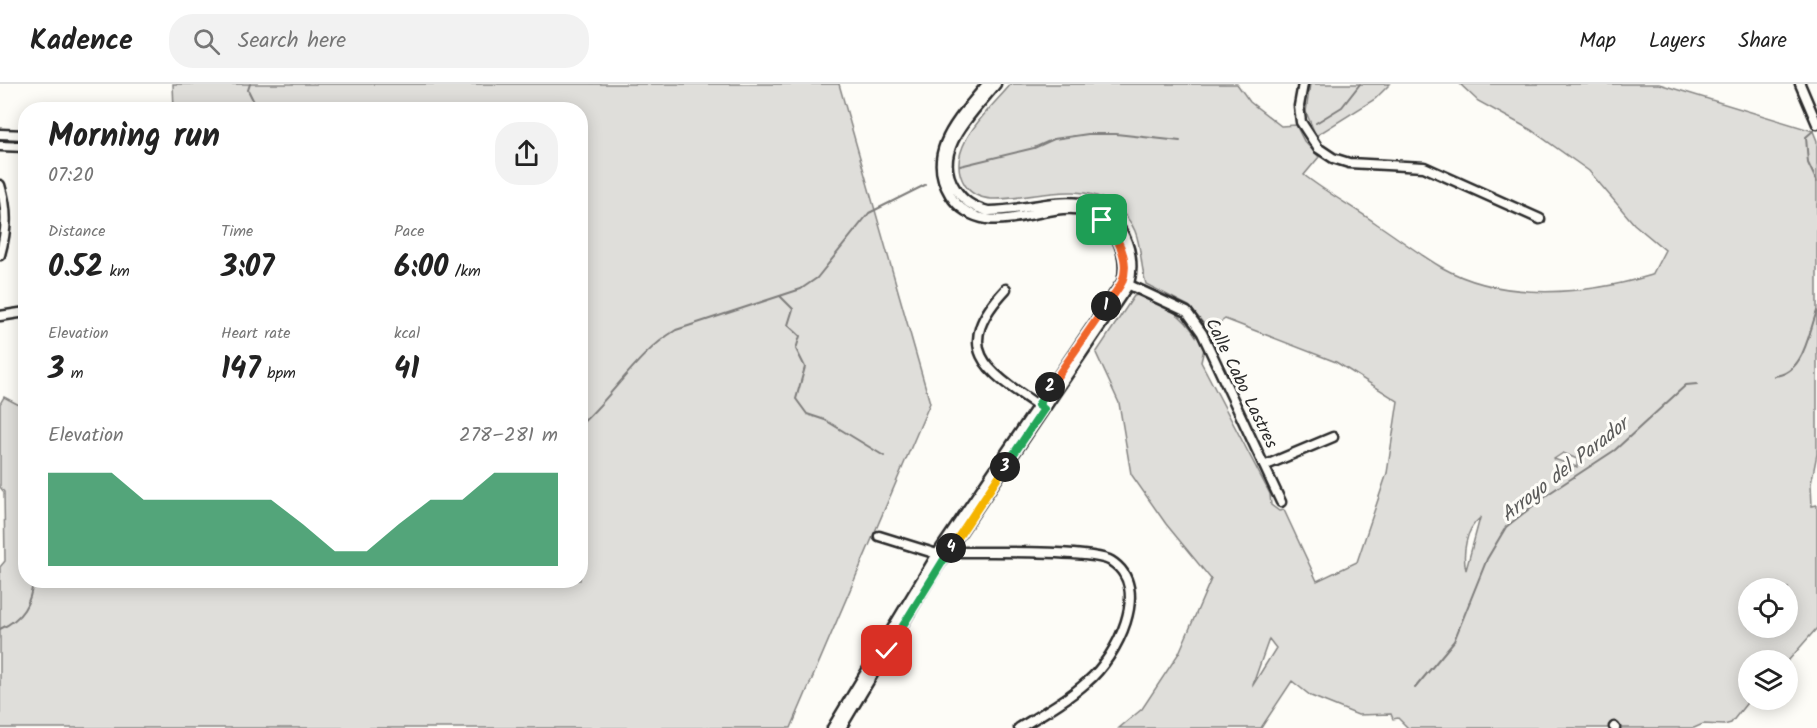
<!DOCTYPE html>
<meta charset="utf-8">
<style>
:root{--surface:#fff;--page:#f2f2f2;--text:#222;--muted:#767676;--line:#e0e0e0;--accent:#0b8043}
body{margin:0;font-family:Kalam,sans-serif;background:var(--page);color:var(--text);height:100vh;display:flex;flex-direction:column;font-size:22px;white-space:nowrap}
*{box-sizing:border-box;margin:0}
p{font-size:20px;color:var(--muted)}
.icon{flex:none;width:33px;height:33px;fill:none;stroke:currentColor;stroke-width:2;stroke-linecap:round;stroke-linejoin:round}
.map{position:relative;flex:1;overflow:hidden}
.drawer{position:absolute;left:18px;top:18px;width:570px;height:486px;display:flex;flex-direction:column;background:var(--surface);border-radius:24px;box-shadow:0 3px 15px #0003}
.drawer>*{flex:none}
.buttons{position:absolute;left:1738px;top:494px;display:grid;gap:12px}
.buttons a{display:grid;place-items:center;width:60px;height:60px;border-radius:50%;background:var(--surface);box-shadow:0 3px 15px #0003;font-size:30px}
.pin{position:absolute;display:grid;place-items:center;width:51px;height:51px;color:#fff;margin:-26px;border-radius:12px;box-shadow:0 3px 9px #0006}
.km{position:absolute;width:30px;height:30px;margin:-15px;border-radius:50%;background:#222;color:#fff;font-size:16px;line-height:30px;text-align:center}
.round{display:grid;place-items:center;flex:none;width:63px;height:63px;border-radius:24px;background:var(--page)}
.summary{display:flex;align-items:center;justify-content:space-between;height:102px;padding:0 30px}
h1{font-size:33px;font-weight:700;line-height:45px}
.figures{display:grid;grid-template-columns:repeat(3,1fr);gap:9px;height:102px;padding:6px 30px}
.figures div{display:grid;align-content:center}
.figures b{font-size:30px;font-weight:700}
.figures small{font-size:16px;font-weight:400}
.figures p{font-size:16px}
.chart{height:168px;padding:12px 30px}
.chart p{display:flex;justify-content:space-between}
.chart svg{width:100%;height:108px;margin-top:6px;fill:var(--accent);opacity:.7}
header{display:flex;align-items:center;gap:36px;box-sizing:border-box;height:84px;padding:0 30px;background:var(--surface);border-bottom:2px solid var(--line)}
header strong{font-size:28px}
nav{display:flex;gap:33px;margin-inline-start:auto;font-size:21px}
.search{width:420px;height:54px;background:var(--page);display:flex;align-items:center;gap:15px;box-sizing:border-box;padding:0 21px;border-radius:24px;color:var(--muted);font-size:22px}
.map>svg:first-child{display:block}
</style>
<header>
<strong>Kadence</strong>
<div class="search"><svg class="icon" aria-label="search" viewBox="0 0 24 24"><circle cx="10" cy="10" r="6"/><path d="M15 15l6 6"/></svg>Search here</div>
<nav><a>Map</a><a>Layers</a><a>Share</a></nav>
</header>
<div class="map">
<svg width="1817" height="644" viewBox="0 0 1817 644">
<rect width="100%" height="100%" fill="#fdfcf7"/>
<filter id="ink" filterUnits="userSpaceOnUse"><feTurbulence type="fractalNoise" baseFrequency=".0167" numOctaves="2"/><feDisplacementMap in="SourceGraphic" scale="12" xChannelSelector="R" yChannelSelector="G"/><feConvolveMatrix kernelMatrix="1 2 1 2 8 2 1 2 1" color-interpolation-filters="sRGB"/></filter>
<g filter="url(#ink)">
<path fill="#dfdeda" stroke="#858482" stroke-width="1.5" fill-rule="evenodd" d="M173,0H839L930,319L791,644H0V483L5,477L4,408L0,403V320L4,313L25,324L26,496H580V26L174,25Z
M1011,0H1237L1250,18L1281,42L1296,41L1304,57L1319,73L1304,91C1327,109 1353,123 1377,140C1398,154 1419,170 1441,183C1503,218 1586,211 1652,191L1665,166L1634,140L1589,87L1531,46L1478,17L1460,0H1659L1813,47L1817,57V370L1811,400L1812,422L1817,421V544L1788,577L1749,576L1750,615L1731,639L1724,641L1703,640L1694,644H1408L1398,634L1393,635L1391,630L1358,631L1311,612L1292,597L1261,644H1119L1142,625L1179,569L1211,495L1166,440L1131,390L1119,319L1096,269L1134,212L1141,210C1164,221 1182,229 1196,252L1198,244L1203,239L1189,222L1146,200C1137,169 1145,145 1115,122C1067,84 989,139 965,101C942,65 990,26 1011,0ZM1225,235L1336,278L1398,317L1387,389L1357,478L1317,497L1284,426L1279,427L1271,421L1270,410L1201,278L1208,247ZM1563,369L1577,375V383L1554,375ZM1480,434L1466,486C1462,469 1466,445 1480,434ZM1749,504H1788V543H1749ZM1269,555L1276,564L1253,601V600Z
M1310,0H1390L1375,15L1316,52L1306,28Z"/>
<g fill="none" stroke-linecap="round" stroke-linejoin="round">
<path stroke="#7e7d7b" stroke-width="2" d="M250,0L248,6L258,26
M1316,39L1342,23L1360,0
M1814,46L1806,53L1808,79L1817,98
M960,82L1034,64L1054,55L1088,50H1116L1180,57
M781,213L793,225L788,241L800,252L796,265L805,283L796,315L807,330L825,336L884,372
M1774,292C1804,290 1808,250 1817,227
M580,341C614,311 636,270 676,246L801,205L817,194L869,129L925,101
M0,545C22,535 31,520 33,496
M1415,604L1454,557L1487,475L1506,443L1548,410L1615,366L1686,301L1697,300"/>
<defs>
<path id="minor" d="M1303,0L1299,22L1301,38L1318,64L1333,74L1349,79L1424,83L1540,135
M1800,0L1817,40
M0,50L26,51
M0,62L26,63
M0,101C8,126 7,146 0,171
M1125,199L1187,228L1202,249L1281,418
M1006,205C949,266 988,288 1042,324
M0,232L26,228
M1264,382L1333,353
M879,452L937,470
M951,463L962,468C988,468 1094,466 1111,477C1153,503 1116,574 1087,598C1067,616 1042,630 1019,644
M1614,643L1615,644
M832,644L937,470L1122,198C1126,182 1123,164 1114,150C1082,100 1030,141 987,135C972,133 958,124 950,111C923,67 961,33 987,0
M841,644L933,490L1129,200C1134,182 1131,162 1121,146C1091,97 1033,128 988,127C972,123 963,117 955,104C930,66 974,28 996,0"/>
</defs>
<use href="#minor" stroke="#2b2b2b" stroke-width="13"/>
<use href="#minor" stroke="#fdfcf7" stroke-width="8"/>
</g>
</g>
<g fill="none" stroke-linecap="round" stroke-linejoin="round" filter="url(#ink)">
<defs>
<path id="split-1" d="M1102,136C1117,150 1131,176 1122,198C1118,206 1111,214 1106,222"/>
<path id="split-2" d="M1050,303L1106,222"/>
<path id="split-3" d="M1005,383L1044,325L1038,321L1050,303"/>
<path id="split-4" d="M951,464L1005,383"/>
<path id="split-5" d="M899,548L951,464"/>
<path id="split-6" d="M887,567L899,548"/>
</defs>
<use href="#split-1" stroke="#fff" stroke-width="12"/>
<use href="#split-2" stroke="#fff" stroke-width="12"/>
<use href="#split-3" stroke="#fff" stroke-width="12"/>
<use href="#split-4" stroke="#fff" stroke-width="12"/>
<use href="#split-5" stroke="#fff" stroke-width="12"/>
<use href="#split-6" stroke="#fff" stroke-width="12"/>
<use href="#split-1" stroke="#f0652b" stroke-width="8"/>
<use href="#split-2" stroke="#f0652b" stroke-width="8"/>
<use href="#split-3" stroke="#22a559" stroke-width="8"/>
<use href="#split-4" stroke="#f5b400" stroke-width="8"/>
<use href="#split-5" stroke="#22a559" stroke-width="8"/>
<use href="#split-6" stroke="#f5b400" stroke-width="8"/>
</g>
<g text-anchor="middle" stroke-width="6" stroke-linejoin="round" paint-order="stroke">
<g font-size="18" fill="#2b2b2b" stroke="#fdfcf7">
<text transform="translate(1242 299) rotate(64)" y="6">Calle Cabo Lastres</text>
</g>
<g font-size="20" font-style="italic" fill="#5b5b5a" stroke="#fdfcf7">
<text transform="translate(1564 385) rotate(-38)" y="7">Arroyo del Parador</text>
</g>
</g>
</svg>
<div class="buttons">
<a><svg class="icon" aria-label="locate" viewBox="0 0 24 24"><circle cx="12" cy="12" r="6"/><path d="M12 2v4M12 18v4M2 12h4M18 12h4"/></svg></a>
<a><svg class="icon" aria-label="layers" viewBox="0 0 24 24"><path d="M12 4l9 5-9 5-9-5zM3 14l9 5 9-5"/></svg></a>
</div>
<div class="pin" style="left:1102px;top:136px;background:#1e9e55"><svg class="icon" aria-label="arrive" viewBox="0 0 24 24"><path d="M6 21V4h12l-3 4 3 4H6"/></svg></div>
<div class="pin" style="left:887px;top:567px;background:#d93025"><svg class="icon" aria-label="check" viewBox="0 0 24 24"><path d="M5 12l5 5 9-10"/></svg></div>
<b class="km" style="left:1106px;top:222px">1</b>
<b class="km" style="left:1050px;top:303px">2</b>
<b class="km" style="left:1005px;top:383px">3</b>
<b class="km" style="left:951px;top:464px">4</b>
<section class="drawer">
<div class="summary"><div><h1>Morning run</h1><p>07:20</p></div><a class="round"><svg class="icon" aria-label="share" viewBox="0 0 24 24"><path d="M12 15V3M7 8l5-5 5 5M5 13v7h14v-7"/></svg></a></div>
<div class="figures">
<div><p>Distance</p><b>0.52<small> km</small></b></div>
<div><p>Time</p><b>3:07</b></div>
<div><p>Pace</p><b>6:00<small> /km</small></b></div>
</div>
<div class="figures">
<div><p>Elevation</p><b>3<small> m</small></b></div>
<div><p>Heart rate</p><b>147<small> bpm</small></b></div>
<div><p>kcal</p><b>41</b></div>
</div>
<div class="chart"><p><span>Elevation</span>278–281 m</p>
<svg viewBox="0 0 160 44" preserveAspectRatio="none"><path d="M0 44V6L10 6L20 6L30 17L40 17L50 17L60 17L70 17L80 27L90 38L100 38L110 27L120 17L130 17L140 6L150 6L160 6V44z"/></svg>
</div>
</section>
</div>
